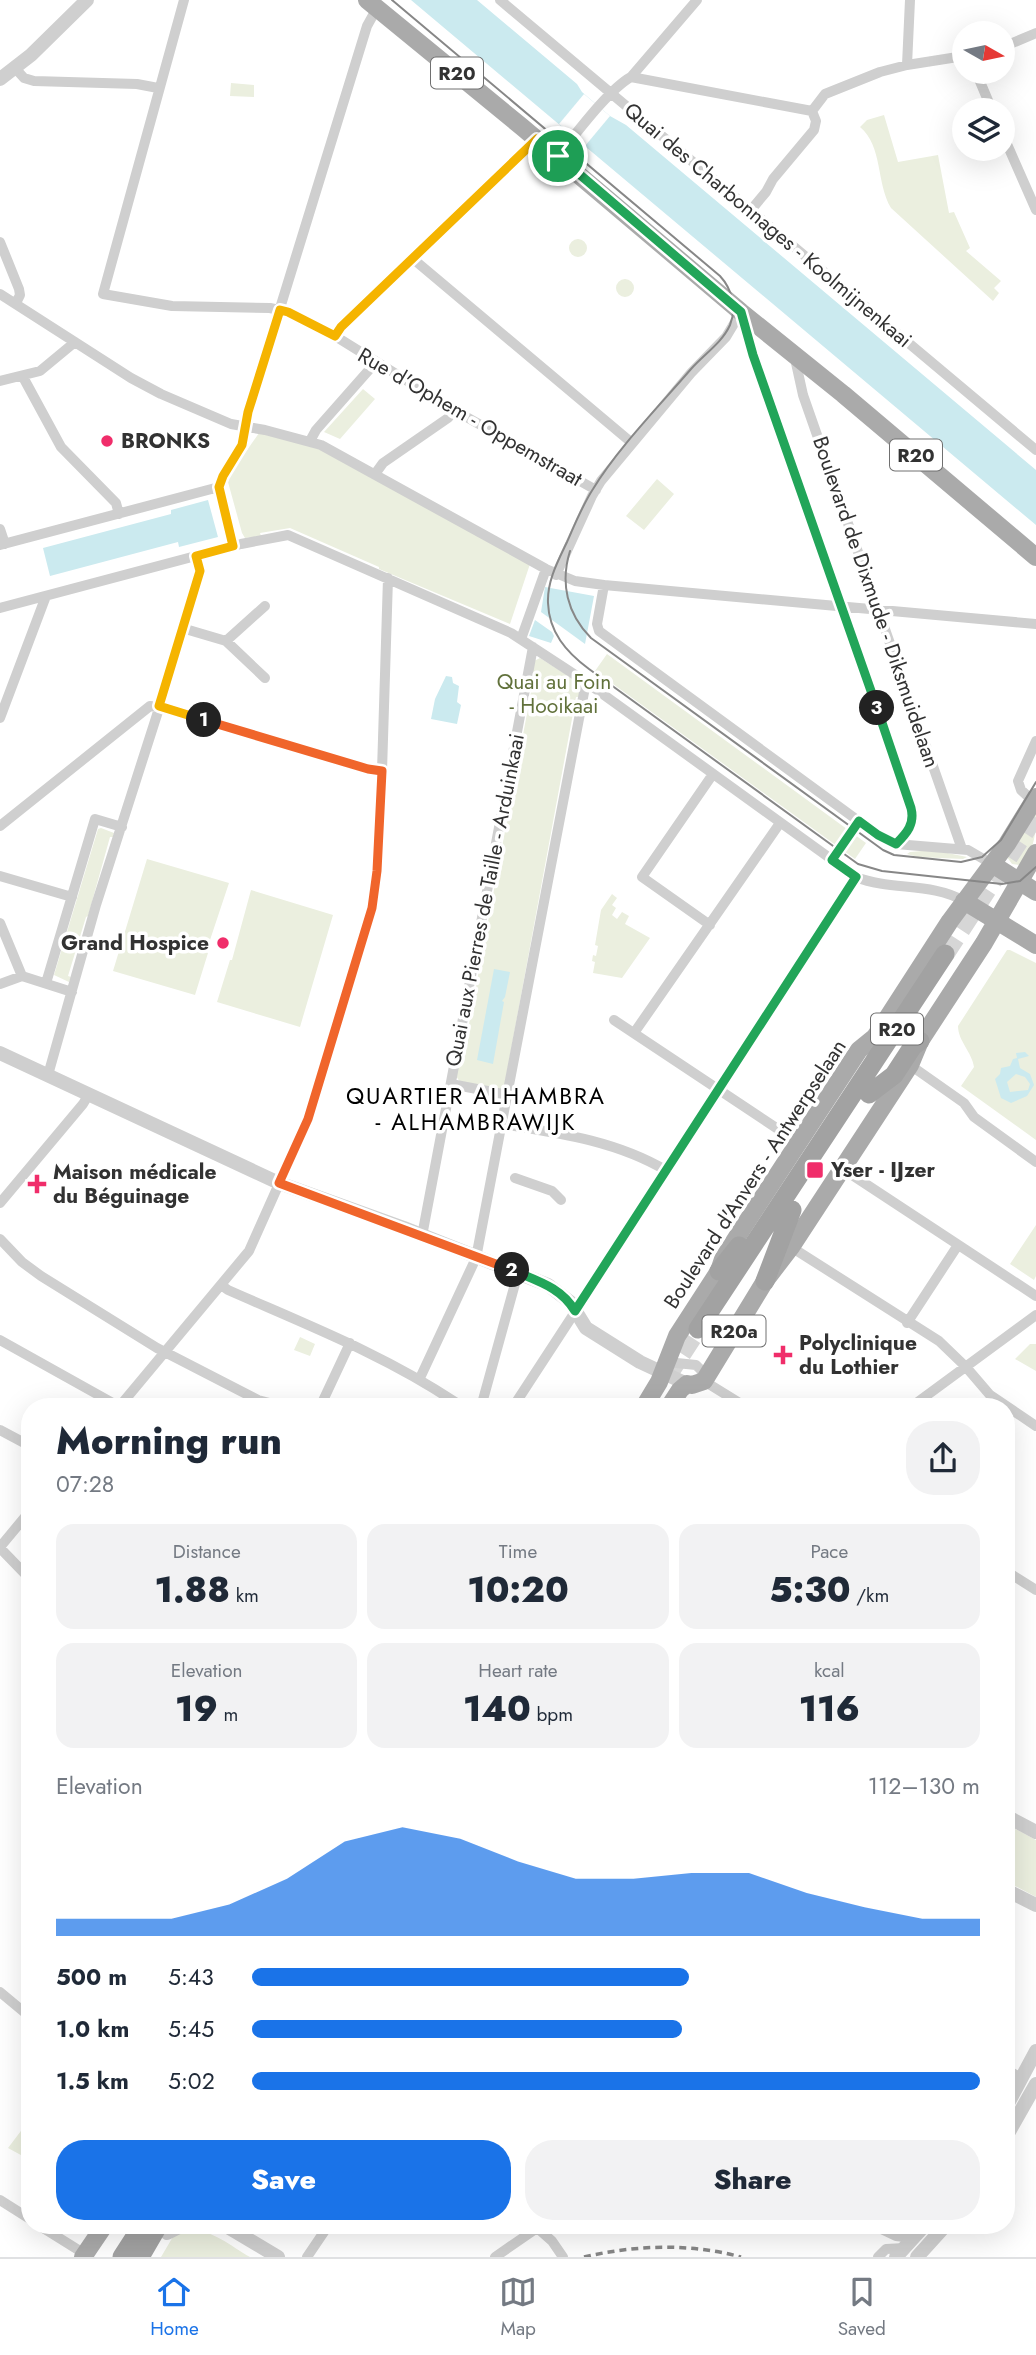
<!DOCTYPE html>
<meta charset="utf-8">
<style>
:root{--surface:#fff;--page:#f2f2f3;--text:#1f2937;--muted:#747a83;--line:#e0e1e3;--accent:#1a73e8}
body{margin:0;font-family:Jost,sans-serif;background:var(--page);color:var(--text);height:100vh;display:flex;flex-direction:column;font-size:26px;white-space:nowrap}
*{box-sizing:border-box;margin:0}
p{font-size:23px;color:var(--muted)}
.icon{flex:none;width:38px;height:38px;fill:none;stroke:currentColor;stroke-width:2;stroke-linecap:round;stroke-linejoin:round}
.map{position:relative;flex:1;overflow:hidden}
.side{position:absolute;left:21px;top:1398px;width:994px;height:836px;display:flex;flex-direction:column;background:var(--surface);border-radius:28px;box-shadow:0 7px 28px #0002}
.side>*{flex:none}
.needle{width:46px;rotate:99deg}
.tools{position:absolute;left:952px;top:21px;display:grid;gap:14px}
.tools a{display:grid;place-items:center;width:63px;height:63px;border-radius:50%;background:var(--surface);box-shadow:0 7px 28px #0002;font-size:35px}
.pin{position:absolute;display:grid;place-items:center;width:60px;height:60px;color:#fff;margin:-30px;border:4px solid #fff;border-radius:50%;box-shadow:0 2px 7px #0007}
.km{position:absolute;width:35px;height:35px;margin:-18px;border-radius:50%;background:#222;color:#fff;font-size:19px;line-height:35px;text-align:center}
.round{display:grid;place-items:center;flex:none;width:74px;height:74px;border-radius:28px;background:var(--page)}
.headline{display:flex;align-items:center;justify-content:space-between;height:119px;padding:0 35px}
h1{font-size:38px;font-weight:800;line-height:52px}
.stats{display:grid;grid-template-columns:repeat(3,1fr);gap:10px;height:119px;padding:7px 35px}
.stats div{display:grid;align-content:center;border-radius:18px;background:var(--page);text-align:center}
.stats b{font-size:35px;font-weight:800}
.stats small{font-size:19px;font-weight:400}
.stats p{font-size:19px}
.chart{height:196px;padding:14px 35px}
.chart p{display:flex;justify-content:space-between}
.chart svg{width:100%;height:126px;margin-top:7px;fill:var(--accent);opacity:.7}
.button{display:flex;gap:14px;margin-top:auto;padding:14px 35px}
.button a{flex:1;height:80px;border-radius:28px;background:var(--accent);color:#fff;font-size:28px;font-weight:800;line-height:80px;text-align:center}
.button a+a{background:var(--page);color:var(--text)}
ul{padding:0 35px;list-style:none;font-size:23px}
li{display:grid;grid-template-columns:112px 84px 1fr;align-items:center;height:52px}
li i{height:18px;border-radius:9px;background:var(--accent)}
.dock{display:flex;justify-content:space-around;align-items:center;height:98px;border-top:2px solid var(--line);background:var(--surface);font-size:19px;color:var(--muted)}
.dock a{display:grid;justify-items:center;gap:4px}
.dock .on{color:var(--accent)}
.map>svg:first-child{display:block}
</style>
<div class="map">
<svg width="1036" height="2257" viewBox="0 0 1036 2257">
<rect width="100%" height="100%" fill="#fff"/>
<path fill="#ebefdf" d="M231,83L254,85V97L230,96Z
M884,115L898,162L938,155L949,213L954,212L970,248L966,251L1001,281L994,288L999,293L993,301L891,208C876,183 883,146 860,127L867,120Z
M569 248a9 9 0 1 1 18 0a9 9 0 1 1-18 0Z
M616 288a9 9 0 1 1 18 0a9 9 0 1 1-18 0Z
M363,389L375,399L340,439L324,432Z
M259,433L317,448L530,564L510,624L379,569V567L290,528L260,533L261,536L245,538L242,533L228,482L229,476Z
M657,479L674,494L644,530L626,516Z
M607,654L866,843L855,859L595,671Z
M540,658L581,684L580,697H576L504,1088L501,1089L460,1082L456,1076L458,1061H462L534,676L531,675L534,661Z
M1036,809C1036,831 1036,851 1019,865L1012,864L1007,857Z
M101,828L114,833L113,837H110L88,916L86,917L68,976L71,977L69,982L54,975L98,829Z
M933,850L967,857L963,859L918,857L907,854L910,852Z
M147,859L229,883L206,952L208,953L195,995L113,971Z
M251,890L333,915L300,1027L217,1002L230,960H232Z
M612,894L617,898L612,905L616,908L612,915L617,919L622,912L629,916L625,924L650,938L622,978L593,973L595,962L592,961L593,955L596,956L598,946L595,945L601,910Z
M1007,950H1010L1036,963V1140L961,1086L974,1067C972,1052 958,1041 958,1026Z
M1036,1225V1276L1034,1280L1010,1264Z
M300,1337L315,1344L310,1356L294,1350Z
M1030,1344H1036V1371L1015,1359Z
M1006,1824L1036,1840V1897L1006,1881Z
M30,2119V2160L8,2148Z
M190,2229C212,2230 231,2246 250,2257H161L174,2235Z"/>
<path fill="#cbeaef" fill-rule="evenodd" d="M411,0H477L577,84L582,92L610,116L626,125L1036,470V525Z
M208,500L218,537L179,547L178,542L50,576L43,548L171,514V510Z
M545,587L594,596L585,644L541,612Z
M535,620L552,632L554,636L551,643L529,636Z
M446,676L452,677L453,683L459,686L457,702L461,705L457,724L431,719L435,699Z
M494,969L510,972L505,997L502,1001L504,1002L493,1064L477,1060Z
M1025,1052L1029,1056L1018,1059L1020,1068L1030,1074L1034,1085L1027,1096L1011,1103L1001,1098L995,1079L1000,1074L1001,1068L1010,1066L1013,1059L1017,1058L1016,1053ZM1016,1074L1025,1077L1030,1084L1028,1090L1010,1092L1007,1082Z"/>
<path fill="#fff" d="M584,94L610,116L585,146L559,124Z"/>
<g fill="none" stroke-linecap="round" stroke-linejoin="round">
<path stroke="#d6d6d6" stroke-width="19" stroke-dasharray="19 10" stroke-linecap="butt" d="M945,954L1036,815
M666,1378L698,1329"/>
<path stroke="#cfcfcf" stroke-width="10" d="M184,0L103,294L172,306L270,308L288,312L335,336L454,410L596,490
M500,0L1036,450
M1003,47L1036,33
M907,65L910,0
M15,68L24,78L34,81L137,84L158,88
M976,72L992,110
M631,77L812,111
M812,111L825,94L880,72L907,65L964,56
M1003,135L1036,210
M558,156C575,135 609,89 631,77L697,0
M751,210L766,192L773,179L814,130L816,121L812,111
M0,242L19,289L20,295L16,303
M412,258L632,443
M0,294L131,378L161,394L231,424L265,430L321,445L546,569L575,581L604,585L1036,624
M742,315L753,355L911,808C915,824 907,833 896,844
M335,336L341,327L537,139
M794,354L803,395L962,849
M23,377L61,447L116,503L119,514
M0,381L40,371L75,342
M310,441L316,430L376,362
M375,474L383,463L448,418L454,410
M0,529L5,544
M0,545L219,487
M233,546L219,487L223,476L242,445L248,412L367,26L377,8
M556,575L592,496L601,481L691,373L726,337L741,312
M604,585L597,624L599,631L864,825L896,844L968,850L992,864
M0,608L241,544L288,535L511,633L586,682L856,877C891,891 931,882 964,901
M182,628L226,641L265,678
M521,639L546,569
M226,641L265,606
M0,718L46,596
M1034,802L1021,790L1018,781L1036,741
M0,826L150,706L170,709L368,769L382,771
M832,860L859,821
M0,876L72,897
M0,923L22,976
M710,925L642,877L713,774
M46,983L95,819L122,827
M0,984L22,976L72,992
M614,1020L799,1143
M634,1033L780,823
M910,1065L964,1103L974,1117L1036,1162
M48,1075L96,905L163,696L200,571L196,556
M451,1084L508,1095
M502,1124C559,1133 617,1141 667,1171
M843,1169L1036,1296
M515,1178L552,1191L561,1200
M0,1203L83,1104L89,1094
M422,1236L533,647
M0,1239L22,1262L41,1276L157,1348L258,1400L285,1407
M791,1247L939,1341L966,1367L990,1395L1036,1426
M221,1285L228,1290C305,1324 385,1355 455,1402
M907,1323L958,1245
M0,1340L120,1407
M667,1362L696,1365L701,1370L704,1381L746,1407
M420,1378L476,1258L586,682
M119,1407L249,1251L308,1119L353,976L375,891L382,771L388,578
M320,1407L350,1343
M481,1407L518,1273
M513,1407L714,1099L725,1077L856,877
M911,1407L1036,1315
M0,1430L30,1446
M0,1547L30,1511
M0,1548L30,1579
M1006,1571L1036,1590
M0,1992L30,2017
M1006,2069L1022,2079
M0,2200L30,2219
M40,2226L88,2256
M535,2226L552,2241L563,2257
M875,2226L896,2236L913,2238
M904,2226L913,2238
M307,2257L328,2226
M495,2257L540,2226
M878,2257L886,2249L905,2248"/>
<path stroke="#cfcfcf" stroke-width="14" d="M0,79L31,55L87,0
M0,1053L279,1183L404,1228L548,1285L570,1302L586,1328L640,1362L687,1384
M1006,1816L1036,1832
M1006,1890L1036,1905
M1006,2107L1036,2051
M1006,2137L1036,2084
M226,2226L278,2257
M167,2233L181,2226
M896,2257L924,2226
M917,2257L945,2226"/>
<path stroke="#aaa" stroke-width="18" d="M367,0L522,127L741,312L843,394L1036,557
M992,864L1036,892
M964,901L1036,945
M644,1407L659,1382L677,1336L719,1271L723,1259L742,1229L859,1050L875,1037L950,921L1007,844L1036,797
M669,1407L680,1390L687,1384L692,1385L704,1381L765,1281L791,1247L910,1065L920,1041L984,943L1036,853
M83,2257L104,2226"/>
<path stroke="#a2a2a2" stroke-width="19" d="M869,1094L894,1075L913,1046L920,1041
M719,1271L739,1246
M765,1281L792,1210
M698,1329L945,954
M122,2257L142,2226
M140,2257L158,2226"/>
<path stroke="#878787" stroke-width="2" d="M392,0L720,276C732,289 737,308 730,325C722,343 703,355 691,369C660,405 617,449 593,489C582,506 575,524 567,542C558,561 547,581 548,603C549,632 566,652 589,669L858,864L882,871L1002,884L1020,881L1036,867
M570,551C560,583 567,614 591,638L883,850L894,855L961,862L982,857L1001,840L1036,782"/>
<path stroke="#878787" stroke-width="3.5" stroke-dasharray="7 5" stroke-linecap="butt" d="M584,2257C636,2245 689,2243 741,2257"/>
</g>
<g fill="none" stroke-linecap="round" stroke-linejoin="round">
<defs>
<path id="split-1" d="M204,720L159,706L200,571L196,556L233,546L219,487L223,476L242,445L248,412L280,310L288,312L335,336L341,327L537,139L558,156"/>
<path id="split-2" d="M204,720L368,769L382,771L377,871L372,908L308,1119L279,1183L512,1270"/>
<path id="split-3" d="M512,1270C537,1281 561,1287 575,1311L856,877L832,860L859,821L878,835L896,844C907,833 915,824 911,808L877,708"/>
<path id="split-4" d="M558,156L741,312L753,355L877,708"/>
</defs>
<use href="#split-1" stroke="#fff" stroke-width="14"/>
<use href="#split-2" stroke="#fff" stroke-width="14"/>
<use href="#split-3" stroke="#fff" stroke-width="14"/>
<use href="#split-4" stroke="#fff" stroke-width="14"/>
<use href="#split-1" stroke="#f5b400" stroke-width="9"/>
<use href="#split-2" stroke="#f0652b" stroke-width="9"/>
<use href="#split-3" stroke="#22a559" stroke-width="9"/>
<use href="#split-4" stroke="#22a559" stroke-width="9"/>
</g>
<g fill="#f02d6a" stroke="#fff" stroke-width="2.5">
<circle cx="107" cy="441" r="7"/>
<circle cx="223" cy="943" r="7"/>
<rect x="806" y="1161" width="18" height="18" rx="3.5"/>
<path d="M33.5 1173.5h7v7h7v7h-7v7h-7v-7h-7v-7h7z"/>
<path d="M779.5 1344.5h7v7h7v7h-7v7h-7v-7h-7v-7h7z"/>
</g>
<g text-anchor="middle" stroke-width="7" stroke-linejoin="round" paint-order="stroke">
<g fill="#fff" stroke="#707070" stroke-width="2">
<rect x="431" y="57.5" width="52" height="31" rx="5"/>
<rect x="890" y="439.5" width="52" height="31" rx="5"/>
<rect x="871" y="1013.5" width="52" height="31" rx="5"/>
<rect x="702.5" y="1315.5" width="63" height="31" rx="5"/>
</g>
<g font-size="19" font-weight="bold" fill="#323232">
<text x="457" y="80">R20</text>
<text x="916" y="462">R20</text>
<text x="897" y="1036">R20</text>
<text x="734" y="1338">R20a</text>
</g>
<g font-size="21" fill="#323232" stroke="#fff">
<text transform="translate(768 225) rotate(40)" y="7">Quai des Charbonnages - Koolmijnenkaai</text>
<text transform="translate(470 417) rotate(30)" y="7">Rue d'Ophem - Oppemstraat</text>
<text transform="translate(876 602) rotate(71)" y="7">Boulevard de Dixmude - Diksmuidelaan</text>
<text transform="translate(485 900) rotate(-79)" y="7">Quai aux Pierres de Taille - Arduinkaai</text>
<text transform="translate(755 1174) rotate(-57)" y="7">Boulevard d'Anvers - Antwerpselaan</text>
</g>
<g font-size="21" font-weight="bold" fill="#323232" stroke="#fff" text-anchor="start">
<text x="121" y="448">BRONKS</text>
<text x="209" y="950" text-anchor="end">Grand Hospice</text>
<text x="831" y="1177">Yser - IJzer</text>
<text x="53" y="1179">Maison médicale<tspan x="53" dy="24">du Béguinage</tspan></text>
<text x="799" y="1350">Polyclinique<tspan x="799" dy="24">du Lothier</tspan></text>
</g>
<g font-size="21" fill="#61713b" stroke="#fff">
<text x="554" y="689">Quai au Foin<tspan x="554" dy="24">- Hooikaai</tspan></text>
</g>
<g font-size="23" letter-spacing="2" fill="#000" stroke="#fff">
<text x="476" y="1104">QUARTIER ALHAMBRA<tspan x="476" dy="26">- ALHAMBRAWIJK</tspan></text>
</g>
</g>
</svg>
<div class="tools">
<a><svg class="needle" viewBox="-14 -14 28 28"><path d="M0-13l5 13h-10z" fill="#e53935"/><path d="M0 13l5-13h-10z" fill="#747a83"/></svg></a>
<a><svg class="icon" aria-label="layers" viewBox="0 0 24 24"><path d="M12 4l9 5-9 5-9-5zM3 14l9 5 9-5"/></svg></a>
</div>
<div class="pin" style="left:558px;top:156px;background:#1e9e55"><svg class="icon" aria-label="arrive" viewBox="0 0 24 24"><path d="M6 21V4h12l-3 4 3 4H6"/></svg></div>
<b class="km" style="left:204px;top:720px">1</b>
<b class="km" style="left:512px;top:1270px">2</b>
<b class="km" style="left:877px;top:708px">3</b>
<section class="side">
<div class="headline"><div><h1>Morning run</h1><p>07:28</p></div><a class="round"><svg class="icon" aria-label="share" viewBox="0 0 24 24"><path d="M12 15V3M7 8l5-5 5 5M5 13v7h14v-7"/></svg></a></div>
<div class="stats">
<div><p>Distance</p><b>1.88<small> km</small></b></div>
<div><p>Time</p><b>10:20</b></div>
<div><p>Pace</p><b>5:30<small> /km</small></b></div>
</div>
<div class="stats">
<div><p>Elevation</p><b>19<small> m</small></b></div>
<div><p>Heart rate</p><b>140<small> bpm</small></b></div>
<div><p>kcal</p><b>116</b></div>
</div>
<div class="chart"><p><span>Elevation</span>112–130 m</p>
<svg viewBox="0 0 160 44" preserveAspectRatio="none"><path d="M0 44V38L10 38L20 38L30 33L40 24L50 11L60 6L70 10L80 18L90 24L100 24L110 22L120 22L130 29L140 34L150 38L160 38V44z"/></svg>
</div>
<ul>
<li><b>500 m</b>5:43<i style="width:60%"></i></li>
<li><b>1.0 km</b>5:45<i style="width:59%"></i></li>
<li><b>1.5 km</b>5:02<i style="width:100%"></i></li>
</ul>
<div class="button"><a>Save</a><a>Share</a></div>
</section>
</div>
<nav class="dock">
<a class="on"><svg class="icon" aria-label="home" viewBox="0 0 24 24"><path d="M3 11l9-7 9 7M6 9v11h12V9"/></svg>Home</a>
<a><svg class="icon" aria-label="map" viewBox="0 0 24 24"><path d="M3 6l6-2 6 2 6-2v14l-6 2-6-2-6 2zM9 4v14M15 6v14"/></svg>Map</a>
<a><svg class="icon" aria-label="saved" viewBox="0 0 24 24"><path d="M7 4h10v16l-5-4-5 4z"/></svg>Saved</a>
</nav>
